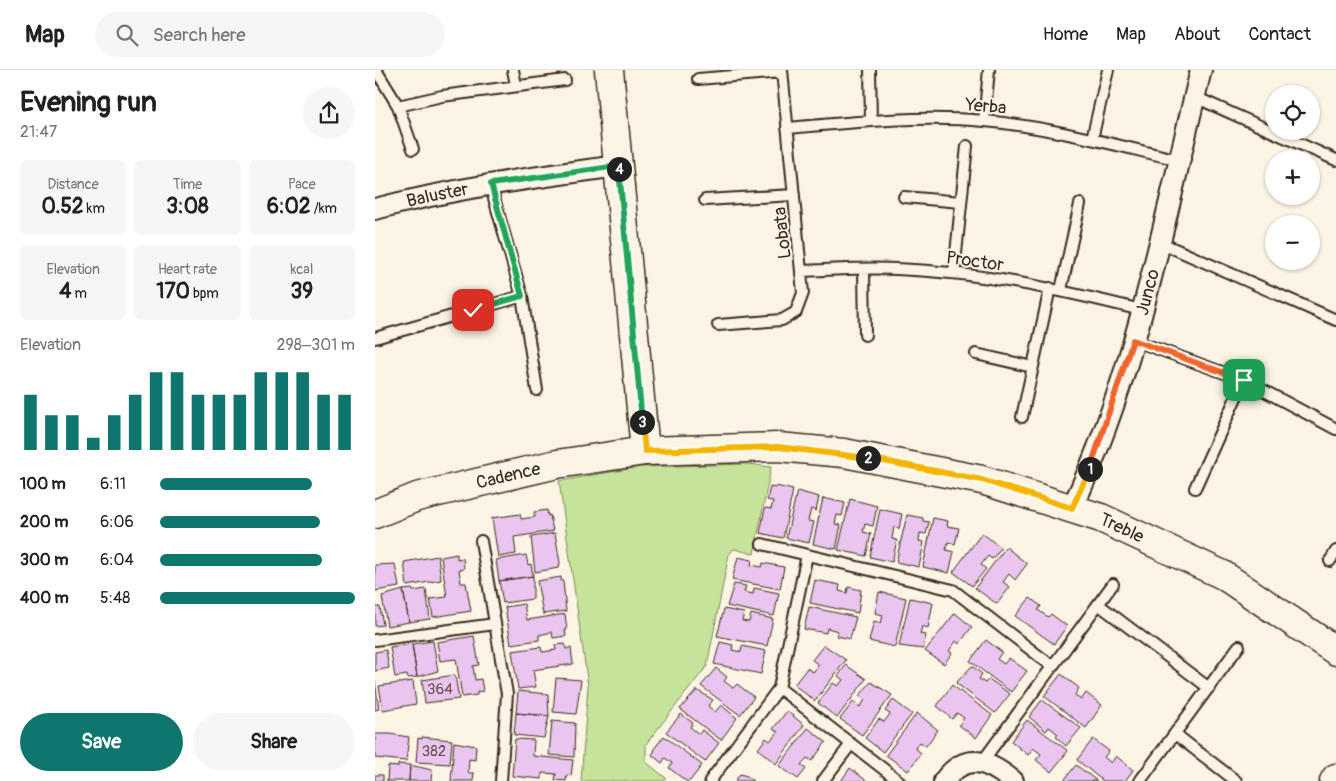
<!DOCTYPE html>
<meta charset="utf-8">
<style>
:root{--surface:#fff;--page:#f6f6f6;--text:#202124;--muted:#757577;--line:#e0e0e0;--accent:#0f766e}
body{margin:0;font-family:Pangolin,sans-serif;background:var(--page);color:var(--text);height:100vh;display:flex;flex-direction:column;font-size:19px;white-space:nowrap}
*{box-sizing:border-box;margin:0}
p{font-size:16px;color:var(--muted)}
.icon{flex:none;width:28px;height:28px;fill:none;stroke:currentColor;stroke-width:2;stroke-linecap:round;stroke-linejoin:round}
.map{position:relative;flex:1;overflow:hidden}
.side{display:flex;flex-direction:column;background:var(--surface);width:375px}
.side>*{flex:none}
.buttons{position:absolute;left:890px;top:15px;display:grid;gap:10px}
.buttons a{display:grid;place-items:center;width:55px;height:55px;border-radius:50%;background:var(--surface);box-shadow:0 1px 4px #0004;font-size:25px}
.pin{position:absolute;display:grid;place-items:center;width:42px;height:42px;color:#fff;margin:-21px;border-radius:10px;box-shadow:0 2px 8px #0006}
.km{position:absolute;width:25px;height:25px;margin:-12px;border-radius:50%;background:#222;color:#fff;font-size:14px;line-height:25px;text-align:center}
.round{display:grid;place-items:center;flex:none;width:52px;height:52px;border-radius:26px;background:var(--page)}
.headline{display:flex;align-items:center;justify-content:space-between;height:85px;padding:0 20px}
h1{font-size:28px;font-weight:800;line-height:38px}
.metrics{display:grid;grid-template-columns:repeat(3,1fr);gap:8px;height:85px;padding:5px 20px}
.metrics div{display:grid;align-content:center;border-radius:8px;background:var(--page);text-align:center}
.metrics b{font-size:21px;font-weight:800}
.metrics small{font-size:14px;font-weight:400}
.metrics p{font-size:14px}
.chart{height:140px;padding:10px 20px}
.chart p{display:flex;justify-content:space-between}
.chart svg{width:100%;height:90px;margin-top:5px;stroke:var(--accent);stroke-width:6}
.primary-button{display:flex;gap:10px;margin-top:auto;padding:10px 20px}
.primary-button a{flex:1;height:58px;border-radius:30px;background:var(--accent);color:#fff;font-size:20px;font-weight:800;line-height:58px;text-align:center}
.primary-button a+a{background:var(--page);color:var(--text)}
ul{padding:0 20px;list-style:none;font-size:16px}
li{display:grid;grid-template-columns:80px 60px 1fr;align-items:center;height:38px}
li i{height:12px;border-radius:6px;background:var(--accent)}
header{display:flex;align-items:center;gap:30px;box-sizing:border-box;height:70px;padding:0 25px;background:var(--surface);border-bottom:1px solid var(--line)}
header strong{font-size:24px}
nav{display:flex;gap:28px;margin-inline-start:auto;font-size:18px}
.search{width:350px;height:45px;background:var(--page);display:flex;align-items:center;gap:12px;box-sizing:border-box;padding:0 18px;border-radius:28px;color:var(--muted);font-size:19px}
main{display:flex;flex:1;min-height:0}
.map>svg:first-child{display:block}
</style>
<header>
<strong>Map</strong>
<div class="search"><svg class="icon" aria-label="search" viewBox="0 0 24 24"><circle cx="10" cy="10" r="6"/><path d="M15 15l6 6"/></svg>Search here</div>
<nav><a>Home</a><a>Map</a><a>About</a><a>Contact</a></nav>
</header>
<main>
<section class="side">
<div class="headline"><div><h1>Evening run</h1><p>21:47</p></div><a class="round"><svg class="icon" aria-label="share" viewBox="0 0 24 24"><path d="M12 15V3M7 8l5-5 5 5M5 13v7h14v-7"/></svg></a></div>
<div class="metrics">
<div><p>Distance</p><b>0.52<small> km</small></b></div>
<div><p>Time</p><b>3:08</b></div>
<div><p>Pace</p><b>6:02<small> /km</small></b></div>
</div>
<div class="metrics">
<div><p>Elevation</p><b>4<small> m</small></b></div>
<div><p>Heart rate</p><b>170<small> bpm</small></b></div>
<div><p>kcal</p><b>39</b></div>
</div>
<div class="chart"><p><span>Elevation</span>298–301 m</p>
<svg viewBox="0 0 160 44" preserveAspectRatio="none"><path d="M5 44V17M15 44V27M25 44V27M35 44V38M45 44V27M55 44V17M65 44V6M75 44V6M85 44V17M95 44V17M105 44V17M115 44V6M125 44V6M135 44V6M145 44V17M155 44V17"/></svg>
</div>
<ul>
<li><b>100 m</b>6:11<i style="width:78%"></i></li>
<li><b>200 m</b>6:06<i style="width:82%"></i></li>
<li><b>300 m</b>6:04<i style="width:83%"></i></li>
<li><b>400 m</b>5:48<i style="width:100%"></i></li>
</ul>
<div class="primary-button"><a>Save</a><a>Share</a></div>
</section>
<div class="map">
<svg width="961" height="711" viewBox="0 0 961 711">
<rect width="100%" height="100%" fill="#fcf5e5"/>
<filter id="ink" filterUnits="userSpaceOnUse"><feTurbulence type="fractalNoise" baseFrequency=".02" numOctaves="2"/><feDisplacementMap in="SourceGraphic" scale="10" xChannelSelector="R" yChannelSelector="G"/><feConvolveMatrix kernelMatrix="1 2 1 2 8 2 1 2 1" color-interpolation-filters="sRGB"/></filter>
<g filter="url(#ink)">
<path fill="#c6e39a" stroke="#80865c" d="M374,394L396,397L379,484L359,479L354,484L332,596L271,674V692L291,708L289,711H206L213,616L184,411L265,397Z"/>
<path fill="#eac5ef" stroke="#3b2a1e" d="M401,416L418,420L408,468L385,463L390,438L396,439L398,431L392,430L395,417L401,418Z
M422,421L444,427L441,441L436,439L433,451L439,452L434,473L411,468Z
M448,428L470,433L467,446L462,445L460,454L466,455L461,479L438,474Z
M475,429L502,436L498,456L490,454L488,462L496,464L491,486L463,480Z
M505,439L527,444L524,459L519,457L517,469L522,470L517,492L495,487Z
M172,440L173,446L175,445L178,461L139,467L141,484L123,487L117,448L145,444L146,449L160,447L159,442Z
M532,445L548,448V451L554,452L551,464L545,463L544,471L549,472L544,497L521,492Z
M558,448L573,451L572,456L584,458L580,474L573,472L571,480L579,482L574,503L548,497Z
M180,463L185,493L184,498L160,502L156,467Z
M607,463L626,478L617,489L613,486L606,495L611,499L597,516L578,502Z
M631,477L652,494L640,510L634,504L628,512L635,517L622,534L600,518Z
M82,484V489L88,488L89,499L84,500L86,513H91L96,541L58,547L55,529L72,527L66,487Z
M151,485L153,495L156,494L158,506L124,511L121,490Z
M63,486L66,510L32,516L29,492Z
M363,487L377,490L376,495L387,497L388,493L409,497L405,519L357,510Z
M20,494L24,517L0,521V495Z
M158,506V529L128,533L124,511Z
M186,507V511H188L191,541L168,544L162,511Z
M440,510L465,515L464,521L472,523L473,517L486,520L483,543L435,533Z
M359,514L371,516L369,522L378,524L379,518L404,523L399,546L352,536Z
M37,519L38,521L51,519L55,549L34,552L28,520Z
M28,520L34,552L12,556L7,526Z
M504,522L531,528L520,577L494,571L499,551L506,553L508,545L500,543Z
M535,528L558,533L553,558L547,556L545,564L551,565L548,579L524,576Z
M655,528L666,536L663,540L673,547L676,544L692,556L679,574L640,546Z
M149,534L152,550L190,544L192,560H190L191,566L178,568L177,562L164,565V570L136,574L130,537Z
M0,537H5L8,555L0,556Z
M434,537L481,547L475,569L462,566L463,561L452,558L451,563L429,559Z
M349,539L369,543L367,551L374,552L376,544L398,549L392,576L342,566Z
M580,543L597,557L584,574L581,571L574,581L577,583L569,594L550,581Z
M99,566L104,595L98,596L100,610L106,609L108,621L102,622V625L87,627L81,589L65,591L62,572Z
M611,570L627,582L622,589L629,594L634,588L652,601L636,622L595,591Z
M58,571L63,601L42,607L37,574Z
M345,572L358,575L357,580L366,582L367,576L391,581L386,604L339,594Z
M37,574L42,607L33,608L32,605L20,607L15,577Z
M190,574L191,579L196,578L198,594L158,600L161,617L143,619L137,581L166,577L167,582L181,580L180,575Z
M449,575L471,590L440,631L419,615L432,598L438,602L444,595L437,590Z
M11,580L14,598L0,601V582Z
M471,595L491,609L462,648L443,633L458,613L463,616L468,610L463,606Z
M597,596L607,604L604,609L610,613L614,609L635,624L620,643L581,613Z
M341,598L352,607L349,611L358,618L362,614L379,627L365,645L326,616Z
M686,604L704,618L700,625L706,630L711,623L727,635L711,658L669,626Z
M80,605L84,629L50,633L47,610Z
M181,608L206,610L201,644L178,642Z
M0,611L4,639L0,640Z
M38,611L41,634L8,640L4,616Z
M496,612L517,625L487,665L465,649L478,632L485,637L490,630L484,626Z
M577,615L617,645L601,668L584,655L589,648L582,643L577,649L562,636Z
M322,620L338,630L333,636L340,642L346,635L362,648L346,670L305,639Z
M143,621L173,624L174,646L141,643Z
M518,630L537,644L508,682L490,668L504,649L509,652L515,644L510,641Z
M667,630L706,658L691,676L681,667L683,664L674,657L671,661L654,647Z
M412,641L429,655L401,694L383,679L391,668L395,671L403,662L398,659Z
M141,643L174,646L169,668L139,665Z
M542,643L563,660L551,676L545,672L540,678L546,683L533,701L511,685Z
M306,644L318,653L315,657L324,664L327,660L344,673L330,692L291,662Z
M652,650L693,681L676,702L661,690L666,684L658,678L653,685L636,671Z
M177,651L200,653L199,687L174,685Z
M433,658L451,672L437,691L432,688L426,695L431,699L423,709L404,696Z
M0,664H15L34,667L31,691L0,688Z
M289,666L327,695L315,711H311L294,698L297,693L290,688L287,693L277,685L280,680L279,679Z
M47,667L77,670L75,694L41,692L43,668L47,669Z
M140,669L159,670L158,686L198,690L196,706L192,705L191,711L180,710L181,704L167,703V709L137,706Z
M718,669L734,681L729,687L736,693L741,686L758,700L750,711H728L702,690Z
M79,672L101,676L100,690L94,689L93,703H99L98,711H76Z
M23,694L35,695L34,711H12L13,696L23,697Z
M35,695L57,700L56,711H34Z
M701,695L722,711H691L690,709Z
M475,698L492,711H466Z
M365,704L372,706L378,711H360Z
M0,705H8V711H0Z"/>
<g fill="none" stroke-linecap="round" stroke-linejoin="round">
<defs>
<path id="lane" d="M1,0L23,36L38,79
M138,0L141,15
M495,0L496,50
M323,9L407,2
M820,27L961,90
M23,36L67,26L190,10
M609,51L614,0
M412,58C478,52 544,45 610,51C676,57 740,75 804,90
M717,69L733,0
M115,114L147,226L162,320
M529,127L586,132
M330,130L419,125
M784,172L961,250
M489,200L490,265
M427,201C458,200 491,197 522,199C605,202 686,220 766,240
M579,203L592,76
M686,220L705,134
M343,255L407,250L421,242L428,223L407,0
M0,268L147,226
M758,270L869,310L961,359
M601,284L658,297
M647,347L675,218
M820,418L869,310
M106,471L132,624L126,711
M387,474L578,520L677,596
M432,485L404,618L524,711
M955,491L961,481
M723,534L834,618
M0,570L120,554
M800,664L861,711
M607,692L738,514
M335,711L404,618
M448,711L476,674
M765,711L864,576"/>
<g id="street">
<path id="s1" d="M0,139C80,118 161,107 243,96"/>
<path id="s2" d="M697,438C762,301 790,146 826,0"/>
<path d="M569,711C592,680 614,692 638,711"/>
</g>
<g id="secondary">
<path d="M234,0L270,381"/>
<path id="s3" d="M0,444L42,427L182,394L270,381L403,377L469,383L607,410L726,448L848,505L961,581"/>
<path d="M959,711L961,708"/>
</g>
</defs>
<use href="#lane" stroke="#3b2a1e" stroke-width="14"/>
<use href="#street" stroke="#3b2a1e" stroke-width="24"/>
<use href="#secondary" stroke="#3b2a1e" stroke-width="31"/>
<use href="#lane" stroke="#fcf5e5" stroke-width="10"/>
<use href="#street" stroke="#fcf5e5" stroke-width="20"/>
<use href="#secondary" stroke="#fcf5e5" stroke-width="28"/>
</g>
</g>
<g fill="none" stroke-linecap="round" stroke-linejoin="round" filter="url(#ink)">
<defs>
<path id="split-1" d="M715,399L758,270L869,310"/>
<path id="split-2" d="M493,388L607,410L697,438L715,399"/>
<path id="split-3" d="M267,352L270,381L403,377L493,388"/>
<path id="split-4" d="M244,99L267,352"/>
<path id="split-5" d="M98,240L147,226L116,114L243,96L244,99"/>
</defs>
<use href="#split-1" stroke="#fff" stroke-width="10"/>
<use href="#split-2" stroke="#fff" stroke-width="10"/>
<use href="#split-3" stroke="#fff" stroke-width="10"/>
<use href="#split-4" stroke="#fff" stroke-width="10"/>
<use href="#split-5" stroke="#fff" stroke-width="10"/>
<use href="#split-1" stroke="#f0652b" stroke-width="6"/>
<use href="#split-2" stroke="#f5b400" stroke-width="6"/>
<use href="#split-3" stroke="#f5b400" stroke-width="6"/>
<use href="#split-4" stroke="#22a559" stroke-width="6"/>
<use href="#split-5" stroke="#22a559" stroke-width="6"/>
</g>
<g text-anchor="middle" stroke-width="4" stroke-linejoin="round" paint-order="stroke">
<g font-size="15" fill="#675152">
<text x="65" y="624">364</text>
<text x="59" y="686">382</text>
</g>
<g font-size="18" fill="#3b2a1e" stroke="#fcf5e5">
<text transform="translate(611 36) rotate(5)" y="6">Yerba</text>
<text dy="6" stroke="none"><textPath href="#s1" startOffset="64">Baluster</textPath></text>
<text transform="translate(407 163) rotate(-96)" y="6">Lobata</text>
<text transform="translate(600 191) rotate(8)" y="6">Proctor</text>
<text dy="6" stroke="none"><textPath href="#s2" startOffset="229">Junco</textPath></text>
<text dy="6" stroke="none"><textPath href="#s3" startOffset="139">Cadence</textPath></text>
<text dy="6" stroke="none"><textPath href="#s3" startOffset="766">Treble</textPath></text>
</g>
</g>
</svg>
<div class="buttons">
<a><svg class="icon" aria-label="locate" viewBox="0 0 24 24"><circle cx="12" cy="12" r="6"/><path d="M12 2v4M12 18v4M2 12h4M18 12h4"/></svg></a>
<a>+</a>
<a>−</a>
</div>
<div class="pin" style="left:869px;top:310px;background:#1e9e55"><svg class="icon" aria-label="arrive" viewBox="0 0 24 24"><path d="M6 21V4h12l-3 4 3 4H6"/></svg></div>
<div class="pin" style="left:98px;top:240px;background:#d93025"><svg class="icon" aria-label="check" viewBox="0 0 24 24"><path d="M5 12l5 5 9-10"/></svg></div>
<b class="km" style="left:715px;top:399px">1</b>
<b class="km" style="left:493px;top:388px">2</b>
<b class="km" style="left:267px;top:352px">3</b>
<b class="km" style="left:244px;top:99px">4</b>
</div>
</main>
